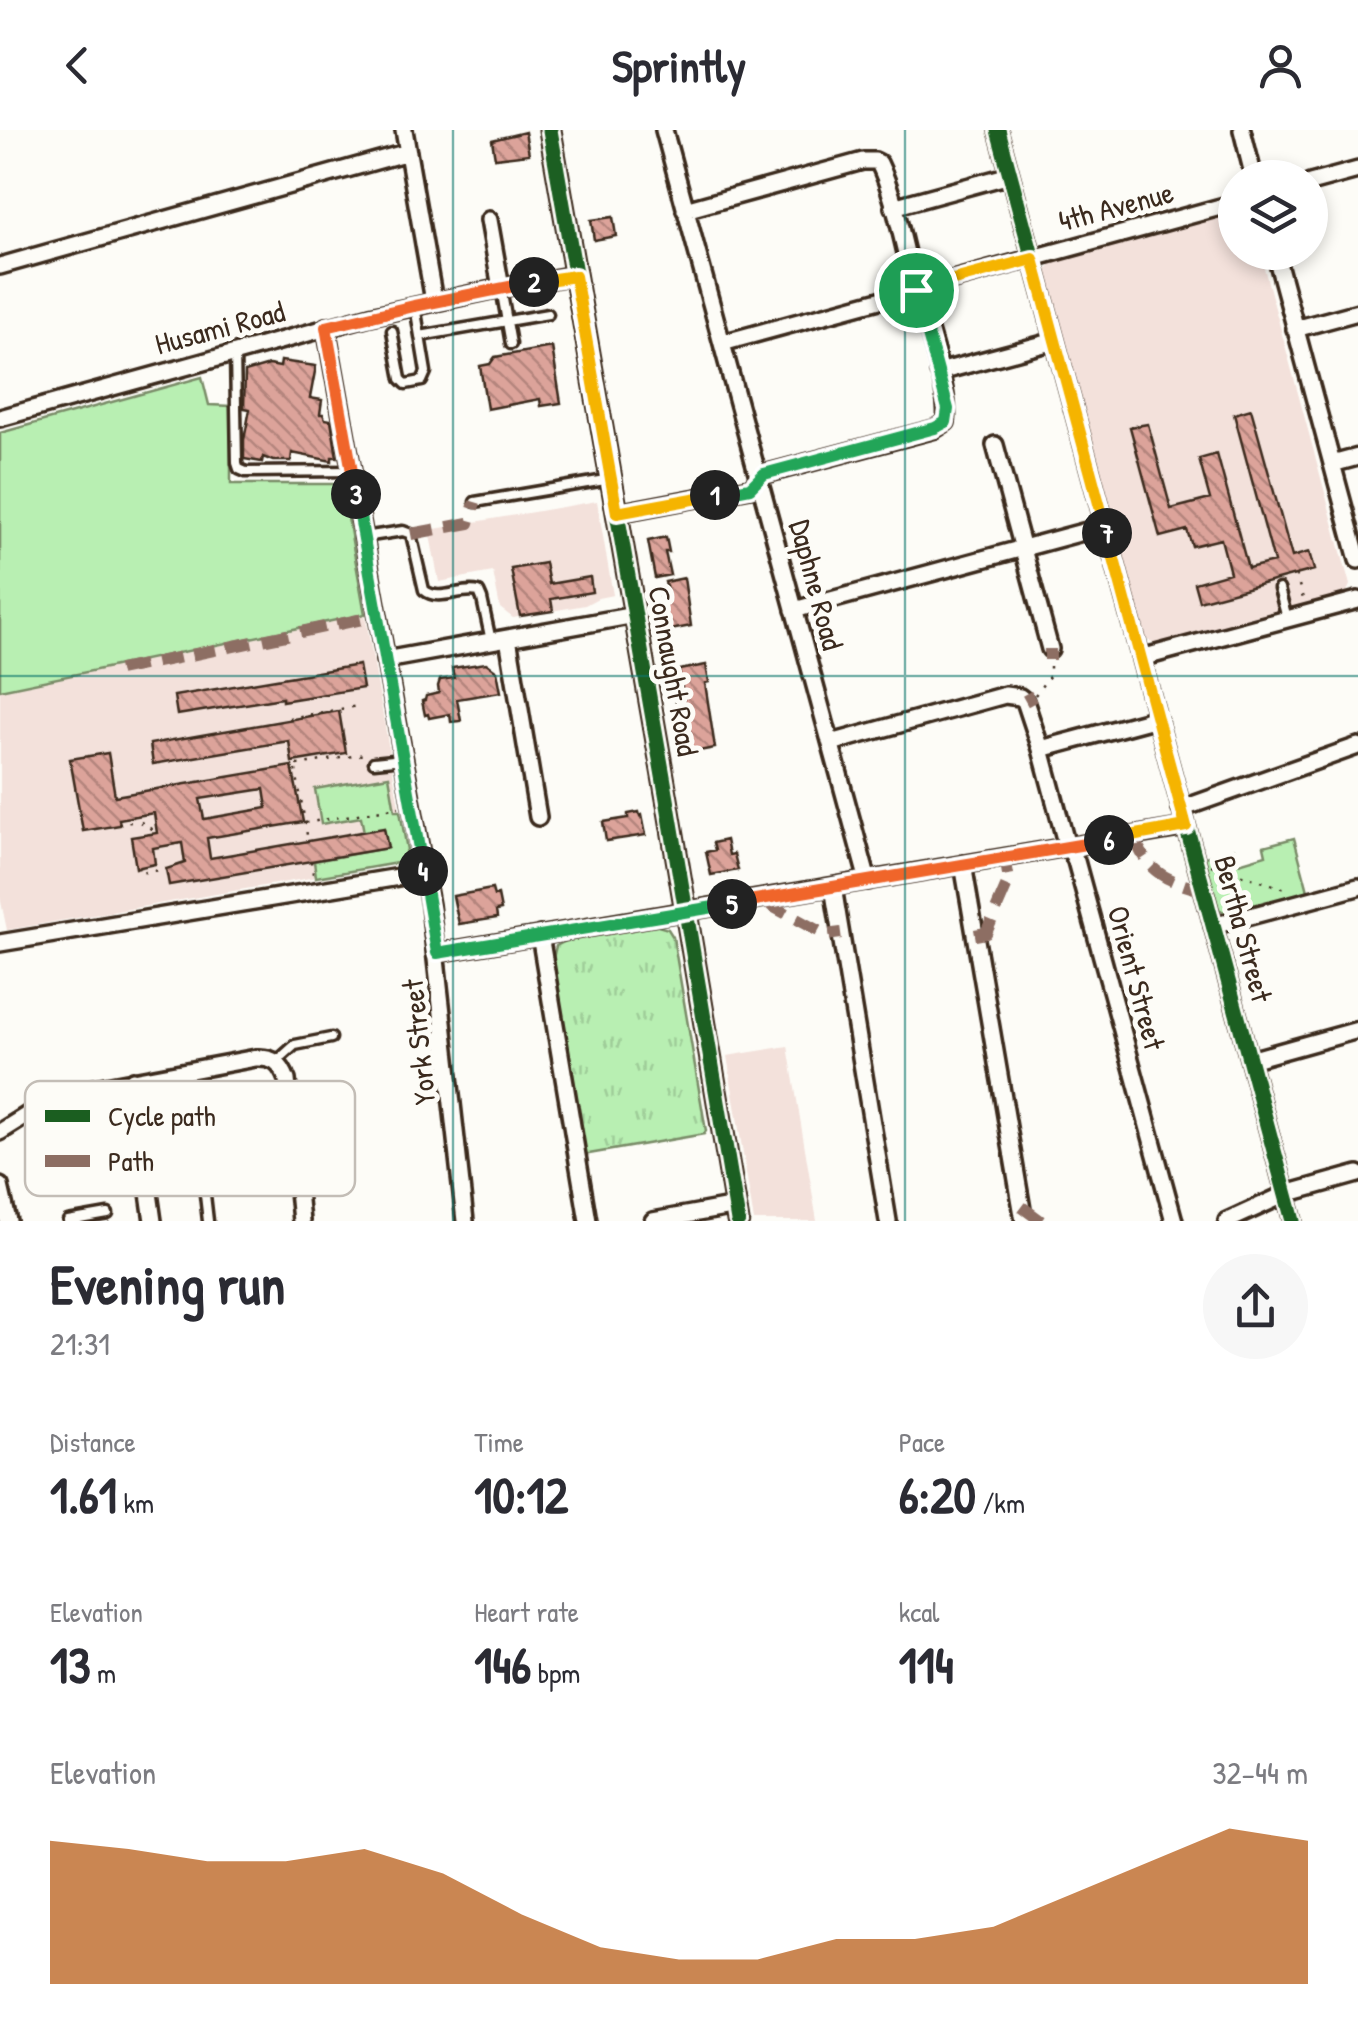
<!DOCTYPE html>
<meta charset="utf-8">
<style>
:root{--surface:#fff;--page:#f7f7f7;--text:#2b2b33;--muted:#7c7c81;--accent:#b45309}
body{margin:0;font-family:"Patrick Hand",sans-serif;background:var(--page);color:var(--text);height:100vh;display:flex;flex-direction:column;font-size:38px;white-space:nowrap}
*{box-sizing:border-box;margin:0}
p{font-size:32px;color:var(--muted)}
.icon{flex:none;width:55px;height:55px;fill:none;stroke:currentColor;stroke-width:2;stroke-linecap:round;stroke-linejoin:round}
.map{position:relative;height:1091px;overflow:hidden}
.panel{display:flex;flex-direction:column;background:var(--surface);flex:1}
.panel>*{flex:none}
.tools{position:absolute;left:1218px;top:30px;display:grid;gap:20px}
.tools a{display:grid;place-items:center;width:110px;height:110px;border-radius:50%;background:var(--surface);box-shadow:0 5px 15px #0003;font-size:50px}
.pin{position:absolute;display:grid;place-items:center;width:85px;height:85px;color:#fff;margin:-42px;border:5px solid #fff;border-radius:50%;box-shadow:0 2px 10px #0007}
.km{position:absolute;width:50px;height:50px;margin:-25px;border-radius:50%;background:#222;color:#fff;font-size:28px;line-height:50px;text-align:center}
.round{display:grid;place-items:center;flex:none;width:105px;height:105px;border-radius:52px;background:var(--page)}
.head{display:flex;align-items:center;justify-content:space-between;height:170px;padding:0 50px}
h1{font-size:55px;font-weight:800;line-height:75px}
.stats{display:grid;grid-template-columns:repeat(3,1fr);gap:15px;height:170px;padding:10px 50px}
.stats div{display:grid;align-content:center}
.stats b{font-size:50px;font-weight:800}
.stats small{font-size:28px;font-weight:400}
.stats p{font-size:28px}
.chart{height:280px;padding:20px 50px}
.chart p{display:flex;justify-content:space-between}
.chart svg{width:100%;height:180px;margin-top:10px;fill:var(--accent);opacity:.7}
header{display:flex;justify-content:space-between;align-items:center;height:130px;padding:0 50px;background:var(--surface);font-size:45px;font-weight:800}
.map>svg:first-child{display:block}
</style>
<header><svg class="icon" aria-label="back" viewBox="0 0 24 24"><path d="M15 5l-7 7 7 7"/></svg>Sprintly<svg class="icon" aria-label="person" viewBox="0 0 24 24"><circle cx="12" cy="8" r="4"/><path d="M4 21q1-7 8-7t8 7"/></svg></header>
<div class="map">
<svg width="1358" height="1091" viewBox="0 0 1358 1091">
<defs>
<pattern id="grass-tufts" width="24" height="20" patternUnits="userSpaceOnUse" patternTransform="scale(2.5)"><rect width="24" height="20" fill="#b8efb2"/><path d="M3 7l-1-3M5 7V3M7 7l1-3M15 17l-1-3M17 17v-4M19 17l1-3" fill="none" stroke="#9fcd99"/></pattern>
<pattern id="building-back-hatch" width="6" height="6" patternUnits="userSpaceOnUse" patternTransform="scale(2.5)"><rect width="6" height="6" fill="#dca39a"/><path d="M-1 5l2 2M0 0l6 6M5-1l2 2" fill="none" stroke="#b4857d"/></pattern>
</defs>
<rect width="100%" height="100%" fill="#fdfcf7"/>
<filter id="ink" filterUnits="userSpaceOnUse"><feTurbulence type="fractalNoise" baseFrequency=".01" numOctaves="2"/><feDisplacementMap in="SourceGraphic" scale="20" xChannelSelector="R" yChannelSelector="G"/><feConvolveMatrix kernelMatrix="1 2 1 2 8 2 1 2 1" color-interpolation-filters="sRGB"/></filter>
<g filter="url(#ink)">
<path fill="#f3e1db" d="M1235,82V122L1260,123L1350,455L1346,464L1157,515L1146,509L1046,145L1051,132Z
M597,371L613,465L598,468L585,475L513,488L500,478L493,442L439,452L429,400Z
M365,484L407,720L397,733L7,800L0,767V560Z
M788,916L817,1091H754L727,926Z"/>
<path fill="url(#grass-tufts)" stroke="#7a8c68" stroke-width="2.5" d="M655,795L668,799L673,807L706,1001L704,1004L583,1025L550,829L553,828L556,816L570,809Z"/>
<path fill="#b8efb2" stroke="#7a8c68" stroke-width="2.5" d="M202,247L209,275L231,276V354H342L365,484L0,560V303Z
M389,646L395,681H400L407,720L397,733L316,747L314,731L387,718L364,702L361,687L321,694L315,659Z
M1294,708L1308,761L1227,784L1219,779L1205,727L1234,719L1239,733L1266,725L1264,716Z"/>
<path fill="url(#building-back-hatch)" stroke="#3b2a1e" stroke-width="2.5" fill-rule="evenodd" d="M525,2L529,24L495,28L492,10Z
M613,87L616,106L594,110L591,90Z
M552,217L561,273L541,276L540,269L487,279L480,236L490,234L495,227Z
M281,231L316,236L310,268L322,270L320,284H323L325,289L331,290L337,327H332V331L292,323L291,331H273L263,327L262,332L244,329V310L250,279L244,278L245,242L269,235L280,237Z
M1251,279L1292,427L1309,422L1314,440L1199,471L1194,453L1230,443L1221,409L1192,416L1187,400L1160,407L1130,297L1148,294L1171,379L1210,369L1199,329L1217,324L1248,438L1274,432L1234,284Z
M666,407L669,422H665L670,445L655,448L648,411Z
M545,433L549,454L590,447L592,462L551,469L553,481L520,486L511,439Z
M684,448L691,496L660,502L657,487L664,485L660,467L668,466L665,452Z
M486,533L497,541L501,562L457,569L461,591L451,592L450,584L429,588L428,584L425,585L422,571L425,570L426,566L439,563L438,556L440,550L454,548L452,538Z
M359,535L363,558L282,571V568L177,585L174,566Z
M706,535L709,552L705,553L715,618L688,623L676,572L684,571L679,540Z
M339,581L346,623L292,632L289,611L153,634L150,614Z
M108,623L115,666L292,636L303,692L207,708L210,728L384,698L388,718L169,755L166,739L185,733L182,713L153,718L155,734L136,738L131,707L157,703L154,683L119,689L120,695L83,701L70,629ZM264,659L267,678L204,689L200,669Z
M639,682L640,686L642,685L646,705L606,711L603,692L628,688V684Z
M726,710L729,725L734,724L738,740L711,745L706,722L715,720L713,713Z
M492,759L494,766L498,765L501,780L496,781L497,788L459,794L453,766Z"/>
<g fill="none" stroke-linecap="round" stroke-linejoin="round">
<defs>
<path id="service" d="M501,158L511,214
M392,201L401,249L406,254L422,251L426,242L415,176
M420,206L548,184
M235,222L237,333L239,339L246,342L352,341
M475,372L611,349
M364,407L403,401L411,404L424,460C439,473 461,457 479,462L482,469L491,511
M1279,459L1287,488
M374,632L403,629
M276,932L295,915L331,908
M197,990L201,1030L294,1020
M201,1030L208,1091
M68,1091L108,1084"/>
<path id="minor" d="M404,0L434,171
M664,0L868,751
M998,0L1293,1091
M1242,0L1254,48
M1310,53L1358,40
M893,77L1010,45
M489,90L501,158
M1275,122L1358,430
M0,136L408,22
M326,197L430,775L465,1091
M1295,199L1358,182
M722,213L1235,73
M939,242L1055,211
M0,288L370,186L501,158L575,145
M995,315L1050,519
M1332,334L1358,327
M617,383L750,358L765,344L935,299L946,292C951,260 922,181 912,146C902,111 895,66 879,33L875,31H863L685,80
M794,480L1105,396
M508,508L538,687
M1141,528L1358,470
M385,530L635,485
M831,613L1005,565L1020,567L1025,571L1041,619L1065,709L1076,731L1174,1091
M1041,619L1157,588
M1181,679L1358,616
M963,734L1024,1091
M833,757L888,1091
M1213,796L1358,757
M540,805L588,1091
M0,813L423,743
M437,823L1186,697
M1250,930L1358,900
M133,950L153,1091
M0,1002L56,967L68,963L256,928C274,927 281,934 287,950L301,1091
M0,1056L8,1091
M653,1091L736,1076
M1227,1091L1286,1064L1358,1044"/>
<path id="tertiary" d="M550,0L667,669L738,1091"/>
</defs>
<use href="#service" stroke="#3b2a1e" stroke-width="15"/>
<use href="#minor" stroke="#3b2a1e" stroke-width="22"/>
<use href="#tertiary" stroke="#3b2a1e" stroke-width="25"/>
<path stroke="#3b2a1e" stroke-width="2.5" stroke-dasharray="2.5 8" stroke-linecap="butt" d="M1296,445L1304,472
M1035,565L1050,545V533
M289,588L358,576
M297,635L365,624
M296,640L308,711
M132,686L157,703
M305,693L399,677
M118,694L137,691
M311,731L313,744
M1211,735L1289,760
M138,737L139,743L166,739
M1232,742L1244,772"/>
<use href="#service" stroke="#fdfcf7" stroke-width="8"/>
<use href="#minor" stroke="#fdfcf7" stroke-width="15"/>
<use href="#tertiary" stroke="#fdfcf7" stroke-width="18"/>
<path stroke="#8d6e63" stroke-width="12" stroke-dasharray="25 12" stroke-linecap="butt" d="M411,404L469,393L475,372
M1050,519V530
M119,540L377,486
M1025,571L1034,566
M1134,705C1146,743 1168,751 1204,761
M770,767L772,776L826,805L841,803
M975,805L986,803L1009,750L1005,727
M1022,1077L1041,1091"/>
<defs>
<path id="cycleway" d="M550,0L667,669L738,1091
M998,0L1293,1091"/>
</defs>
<use href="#cycleway" stroke="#fdfcf7" stroke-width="21"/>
<use href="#cycleway" stroke="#1b5e20" stroke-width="15"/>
</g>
</g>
<g fill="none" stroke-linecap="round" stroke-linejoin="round" filter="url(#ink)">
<defs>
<path id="split-1" d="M715,365L750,358L764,344L935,298L946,292L948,279L916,160"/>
<path id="split-2" d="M534,152L575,146L617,383L715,365"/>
<path id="split-3" d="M356,364L326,197L414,176L534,152"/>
<path id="split-4" d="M356,364L423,741"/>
<path id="split-5" d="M423,741L437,823L732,774"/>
<path id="split-6" d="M732,774L1109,710"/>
<path id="split-7" d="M1107,403L1186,696L1109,710"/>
<path id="split-8" d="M916,160L1033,129L1107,403"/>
</defs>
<use href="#split-1" stroke="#fff" stroke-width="20"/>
<use href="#split-2" stroke="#fff" stroke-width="20"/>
<use href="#split-3" stroke="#fff" stroke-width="20"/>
<use href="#split-4" stroke="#fff" stroke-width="20"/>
<use href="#split-5" stroke="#fff" stroke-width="20"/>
<use href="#split-6" stroke="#fff" stroke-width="20"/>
<use href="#split-7" stroke="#fff" stroke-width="20"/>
<use href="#split-8" stroke="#fff" stroke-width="20"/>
<use href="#split-1" stroke="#22a559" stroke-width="12"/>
<use href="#split-2" stroke="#f5b400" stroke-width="12"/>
<use href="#split-3" stroke="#f0652b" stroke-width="12"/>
<use href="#split-4" stroke="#22a559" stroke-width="12"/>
<use href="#split-5" stroke="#22a559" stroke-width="12"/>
<use href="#split-6" stroke="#f0652b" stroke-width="12"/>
<use href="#split-7" stroke="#f5b400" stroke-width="12"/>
<use href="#split-8" stroke="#f5b400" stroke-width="12"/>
</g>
<path fill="none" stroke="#0f766e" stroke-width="2.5" stroke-opacity="0.55" d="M453,0V1091M905,0V1091M0,546H1358"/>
<g text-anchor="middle" stroke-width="10" stroke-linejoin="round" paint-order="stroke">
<g font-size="30" fill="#3b2a1e" stroke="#fdfcf7">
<text transform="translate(1116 77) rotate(-15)" y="10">4th Avenue</text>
<text transform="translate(220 198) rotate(-15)" y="10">Husami Road</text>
<text transform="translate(816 455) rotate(75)" y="10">Daphne Road</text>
<text transform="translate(673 541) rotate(80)" y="10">Connaught Road</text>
<text transform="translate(1243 799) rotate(75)" y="10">Bertha Street</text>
<text transform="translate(1136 848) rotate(75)" y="10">Orient Street</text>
<text transform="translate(419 912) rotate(-96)" y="10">York Street</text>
</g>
</g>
<rect x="25" y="951" width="330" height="115" rx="15" fill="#fdfcf7" stroke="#c3bdb6" stroke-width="2.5"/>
<rect x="45" y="980" width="45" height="12" fill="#1b5e20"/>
<rect x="45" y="1025" width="45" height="12" fill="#8d6e63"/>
<g font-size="28" fill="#3b2a1e">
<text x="108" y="996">Cycle path</text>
<text x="108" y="1041">Path</text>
</g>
</svg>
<div class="tools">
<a><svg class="icon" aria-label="layers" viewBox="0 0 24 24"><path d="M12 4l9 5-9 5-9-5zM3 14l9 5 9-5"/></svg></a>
</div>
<div class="pin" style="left:916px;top:160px;background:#1e9e55"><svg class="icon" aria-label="arrive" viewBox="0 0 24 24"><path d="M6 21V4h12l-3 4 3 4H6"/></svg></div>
<b class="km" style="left:715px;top:365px">1</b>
<b class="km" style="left:534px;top:152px">2</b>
<b class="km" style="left:356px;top:364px">3</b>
<b class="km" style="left:423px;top:741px">4</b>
<b class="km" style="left:732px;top:774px">5</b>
<b class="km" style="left:1109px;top:710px">6</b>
<b class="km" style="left:1107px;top:403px">7</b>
</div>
<section class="panel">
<div class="head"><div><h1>Evening run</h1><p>21:31</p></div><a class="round"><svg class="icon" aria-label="share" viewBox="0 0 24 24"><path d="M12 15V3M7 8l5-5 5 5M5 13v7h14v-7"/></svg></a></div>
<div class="stats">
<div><p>Distance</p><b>1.61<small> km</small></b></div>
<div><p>Time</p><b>10:12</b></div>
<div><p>Pace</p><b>6:20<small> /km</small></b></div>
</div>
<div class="stats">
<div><p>Elevation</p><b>13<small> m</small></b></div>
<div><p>Heart rate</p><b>146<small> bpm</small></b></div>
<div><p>kcal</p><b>114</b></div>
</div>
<div class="chart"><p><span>Elevation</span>32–44 m</p>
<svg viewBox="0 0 160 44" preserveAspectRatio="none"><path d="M0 44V9L10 11L20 14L30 14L40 11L50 17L60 27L70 35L80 38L90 38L100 33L110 33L120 30L130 22L140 14L150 6L160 9V44z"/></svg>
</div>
</section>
